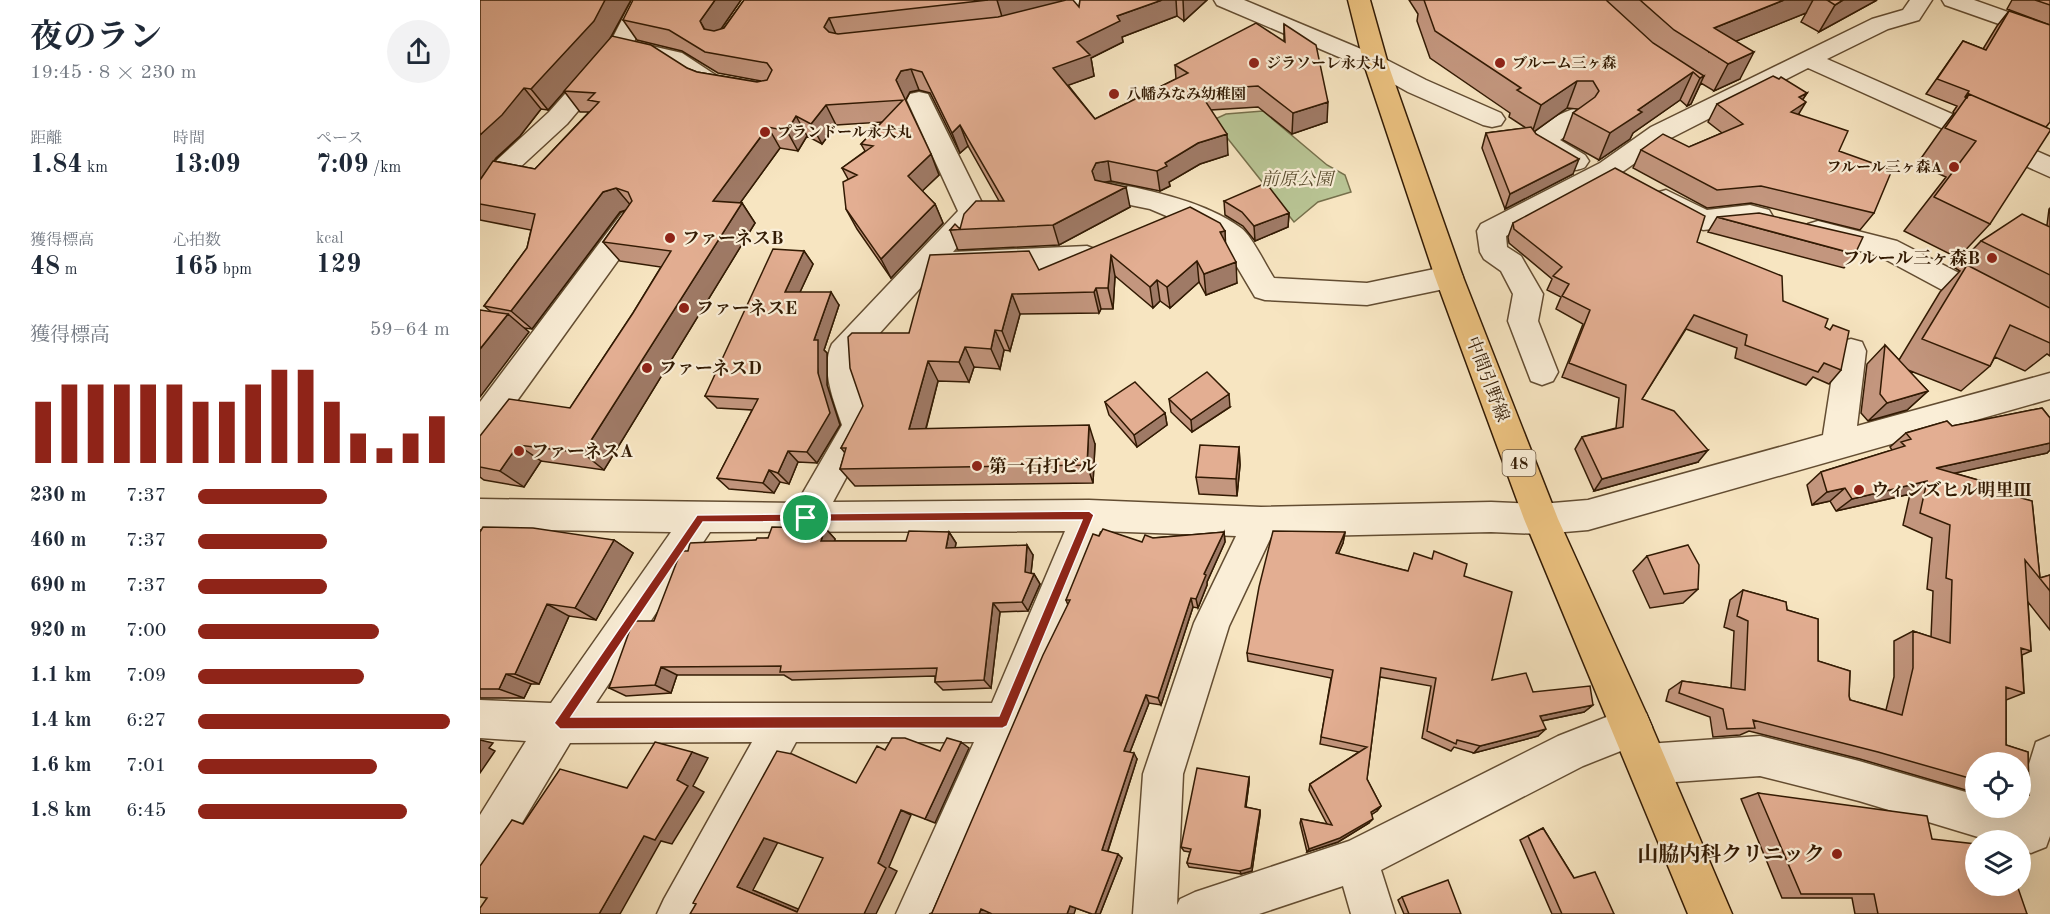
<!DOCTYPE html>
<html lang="ja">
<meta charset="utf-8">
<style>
:root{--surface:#fff;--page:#f2f2f3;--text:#1f2937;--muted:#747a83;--accent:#8f2418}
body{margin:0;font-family:"Old Standard TT","Noto Serif JP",serif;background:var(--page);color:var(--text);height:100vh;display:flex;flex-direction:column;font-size:22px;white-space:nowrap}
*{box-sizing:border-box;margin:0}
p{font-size:20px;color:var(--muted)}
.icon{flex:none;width:33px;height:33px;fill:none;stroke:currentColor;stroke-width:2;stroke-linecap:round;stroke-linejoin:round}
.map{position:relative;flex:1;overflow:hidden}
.sheet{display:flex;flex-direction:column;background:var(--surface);width:480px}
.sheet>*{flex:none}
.tools{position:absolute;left:1485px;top:752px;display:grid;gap:12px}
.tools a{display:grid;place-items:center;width:66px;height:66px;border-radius:50%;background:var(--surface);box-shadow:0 6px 24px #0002;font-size:30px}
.pin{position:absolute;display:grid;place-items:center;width:51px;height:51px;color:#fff;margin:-26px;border:3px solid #fff;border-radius:50%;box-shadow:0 2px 6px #0007}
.round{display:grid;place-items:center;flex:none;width:63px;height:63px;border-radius:32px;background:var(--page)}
.headline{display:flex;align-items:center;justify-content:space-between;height:102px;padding:0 30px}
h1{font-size:33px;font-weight:700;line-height:45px}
.figures{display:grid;grid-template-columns:repeat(3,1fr);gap:9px;height:102px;padding:6px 30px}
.figures div{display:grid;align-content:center}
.figures b{font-size:26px;font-weight:700}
.figures small{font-size:16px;font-weight:400}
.figures p{font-size:16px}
.chart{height:168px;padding:12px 30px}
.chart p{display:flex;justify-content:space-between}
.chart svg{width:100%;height:108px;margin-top:6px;stroke:var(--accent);stroke-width:6}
ul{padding:0 30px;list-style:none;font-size:20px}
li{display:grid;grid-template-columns:96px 72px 1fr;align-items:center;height:45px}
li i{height:15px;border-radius:8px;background:var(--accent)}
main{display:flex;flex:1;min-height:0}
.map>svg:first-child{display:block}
</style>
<main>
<section class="sheet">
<div class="headline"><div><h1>夜のラン</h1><p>19:45 · 8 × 230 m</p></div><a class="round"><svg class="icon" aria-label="share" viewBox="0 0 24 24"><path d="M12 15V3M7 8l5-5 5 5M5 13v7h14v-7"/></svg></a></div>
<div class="figures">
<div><p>距離</p><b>1.84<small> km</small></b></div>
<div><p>時間</p><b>13:09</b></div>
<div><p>ペース</p><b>7:09<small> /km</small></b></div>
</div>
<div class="figures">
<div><p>獲得標高</p><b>48<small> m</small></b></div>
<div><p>心拍数</p><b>165<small> bpm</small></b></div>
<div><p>kcal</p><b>129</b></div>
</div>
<div class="chart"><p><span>獲得標高</span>59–64 m</p>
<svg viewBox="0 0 160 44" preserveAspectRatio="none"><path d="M5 44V19M15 44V12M25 44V12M35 44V12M45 44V12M55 44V12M65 44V19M75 44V19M85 44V12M95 44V6M105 44V6M115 44V19M125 44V32M135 44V38M145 44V32M155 44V25"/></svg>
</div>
<ul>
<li><b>230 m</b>7:37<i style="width:51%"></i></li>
<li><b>460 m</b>7:37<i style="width:51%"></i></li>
<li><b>690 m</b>7:37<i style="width:51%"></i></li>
<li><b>920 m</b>7:00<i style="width:72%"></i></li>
<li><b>1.1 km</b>7:09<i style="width:66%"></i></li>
<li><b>1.4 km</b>6:27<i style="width:100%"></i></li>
<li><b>1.6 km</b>7:01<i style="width:71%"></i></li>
<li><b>1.8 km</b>6:45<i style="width:83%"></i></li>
</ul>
</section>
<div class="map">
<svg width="1570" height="914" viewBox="0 0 1570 914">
<rect width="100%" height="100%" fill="#f7e5c1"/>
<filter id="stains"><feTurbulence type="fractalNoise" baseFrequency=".00333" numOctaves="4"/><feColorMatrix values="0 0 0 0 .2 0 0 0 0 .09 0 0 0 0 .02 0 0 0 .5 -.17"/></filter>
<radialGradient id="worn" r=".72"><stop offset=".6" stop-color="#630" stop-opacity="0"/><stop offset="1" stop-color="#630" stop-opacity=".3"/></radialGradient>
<path fill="#b9c595" stroke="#76704c" stroke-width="1.5" d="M783,111L847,165L865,175L871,192L838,202L814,222L733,120L746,114Z"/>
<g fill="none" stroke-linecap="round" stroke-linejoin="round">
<defs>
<path id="minor" d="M152,0H174L154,42L202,53L237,76L261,80L264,86L261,92C230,100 212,77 187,64C176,58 159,57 146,54L87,124L36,171L10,211L0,214V184L18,159L69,112L130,43Z
M581,0H605L612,8L609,13C596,16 588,11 581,0Z
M734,0H764L905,59L946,80L1021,113L1025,119L1021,125L1012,127L1003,125L928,92L887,69L737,5Z
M1430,0H1452L1439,20L1408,29L1347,59L1570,157V177L1328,68L1189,139L1138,175L1026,236L1027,247L1041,256L1063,294L1058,321L1078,372L1073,381L1062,385L1051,381L1028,321L1033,294L1021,271L1004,259L1000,252L997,231L1001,224L1120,163L1171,127L1392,19L1423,10Z
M1462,0H1494L1570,27V42L1465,5Z
M439,92L448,94L451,100L507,213L473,252L607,246L617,250L621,257L617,264L607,268L453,274L379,356L381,388L394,426L353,502L609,500L781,507L1011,502L1061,504L1108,500L1343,435L1356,351L1360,342L1371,339L1382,342L1386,351L1377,426L1570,373V399L1108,530L1061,534L1011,532L791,537L749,626L703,774L697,905L700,899L715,892L869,841L1078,736L1152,707L1166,713L1172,727L1166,741L1103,766L901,870L915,914H871L863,886L779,914H653L663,774L714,623L756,536L620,531L537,736L460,914H416L494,742H316L223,914H177L184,899L272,742L90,743L15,868L0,874V815L46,741L0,738V700L71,703L191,532L0,529V499L317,503L362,425C354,401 340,369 352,344L478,211L427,100L430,94ZM585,531L512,703H116L230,532Z
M1094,109L1103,111L1107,117L1103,123L1080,140L1105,155L1109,161L1105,167C1104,168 1097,170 1095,170C1085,169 1053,150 1048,141C1056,127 1079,113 1094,109Z
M631,183C671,190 728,203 761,228C772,236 786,266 794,278L887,283L969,266L979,269L983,277L979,285L969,288L887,305L785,300L775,297L743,243L715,228L670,209L621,199L618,192L621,185Z
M1186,190L1227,210L1270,205L1289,210L1293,217L1289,224L1279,227L1270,225L1223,230L1176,207L1172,200L1176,193Z
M152,210L162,213L166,220L162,227L11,437L0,441V402L142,213Z
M1338,221L1417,241L1570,320V346L1559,342L1399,256L1328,238L1324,231L1328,224Z
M1280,736L1379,761L1496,795V807H1540V793L1556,742L1570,736V836L1566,847L1551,853L1540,850V840H1508L1379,801L1280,776L1167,784L1153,778L1147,764L1153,750L1167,744Z"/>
<path id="major" d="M868,0H890L908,64L983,277L1078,519L1166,713L1252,914H1208L1044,519L955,277L884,64Z"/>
</defs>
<use href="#minor" stroke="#634d32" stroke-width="3"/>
<use href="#major" stroke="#321a03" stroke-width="3"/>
<use href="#minor" fill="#faeed7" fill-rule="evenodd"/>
<use href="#major" fill="#ecc280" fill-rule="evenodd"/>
</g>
<path fill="#c3967e" stroke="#321a03" stroke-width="1.5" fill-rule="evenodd" d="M0,0H151L130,39L217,72L277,82L281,81L238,73L202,51L157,40L143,20L261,0L241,29L244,28L264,0H581L582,1L599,7L600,0H727L704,21L697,16L642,37L643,42L611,58L614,76L588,85L615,119L696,79L695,65L804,41V24L847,122L812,134L778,107L731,110L748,155L720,164L689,182L690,186L680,191L631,181L624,182L650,207L579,245L478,250L470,230L480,229L519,201L488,146L480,153L450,93L439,90L430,92L425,100L459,175L442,191L455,204L463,223L411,278L377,229L366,209L368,179L362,168L385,151L381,144L402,122L356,125L342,144L327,136L318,151L300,148L260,203H262L275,223L124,470L61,461L44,487L4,480L0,477V436L90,408L153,313L181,267L140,261L123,242L146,210L140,212L52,329L44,328L49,332L10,311L4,306L47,248L51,230L0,220ZM84,91L100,112H109L55,169L14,161L40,136L61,109L68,110Z
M929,0H1397L1339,32L1321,22L1326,13L1256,41L1260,79L1234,91L1221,83L1211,104L1207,106L1200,100L1153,133L1150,139L1119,160L1083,140L1093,113L1098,109L1087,108L1054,132L1093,174L1025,209L1002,148L1006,133L1046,128L1029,117L1030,113L950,58L937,21L938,14Z
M1532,0H1570V25L1527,9Z
M1529,11L1510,224L1478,258L1424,231L1466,177L1437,164L1461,130L1474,113L1473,112L1477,106L1446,94L1483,41L1503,49L1517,26Z
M1327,93L1322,100L1319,114L1394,213L1380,230L1271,203L1227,208L1153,168L1161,150L1209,147L1242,133L1228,122L1237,104Z
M744,201L809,213L808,227L775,241L763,226L745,215Z
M1570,208V356L1567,354L1545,371L1515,357L1510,366L1481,391L1428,370L1448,391L1427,410L1388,421L1381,413L1387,364L1405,345L1419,360L1460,292L1480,271L1475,268L1501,241L1567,225L1569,209Z
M1237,217L1375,254L1364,268L1228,232Z
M1033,223L1217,242L1303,301L1345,327L1361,370L1349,384L1333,377L1326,385L1255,358L1257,348L1206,329L1162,399L1218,462L1114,491L1095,449L1102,437L1136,428L1139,398L1082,377L1103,324L1076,309L1081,297L1067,290L1072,279L1029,243L1028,237Z
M745,231V242L757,283L726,295L719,282L690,308L680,301L673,308L635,276L633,309H621L619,313L540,314L530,351L524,350L520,369L494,367L489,382L458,381L446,429L615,444L613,483L375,486L360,469L365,453L361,448L429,333L559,270Z
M324,251L333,264L320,292L359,305L344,350L347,353V385L360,425L337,463L318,462L309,484L300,482L294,493L249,489L237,478L272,410L237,408L225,396Z
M689,399L750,407L712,432L691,412Z
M625,402L685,413L687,425L657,447L629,415Z
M1562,408L1570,418V450L1567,453L1474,473L1540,492L1541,498L1552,501L1560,578L1570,575V630L1548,602L1551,651L1542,655L1544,693L1526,700V745L1548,752L1549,795L1540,797V762H1496V793L1380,759L1269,731L1260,735L1233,737L1230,717L1186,701L1189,690L1202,681L1251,688L1254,631L1244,627L1250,600L1263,590L1306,602L1307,610L1338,619V661L1370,671L1369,696L1370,700L1406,710L1414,677V641L1433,631L1451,637L1453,591L1447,589L1452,538L1423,525L1430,494L1356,511L1350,501L1332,505L1327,485L1341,472L1412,450L1410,447L1426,433L1467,421L1472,426Z
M759,447L760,465L757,496L719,494L716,477Z
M345,528L355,539V541H426L469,532L476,543L475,548L553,555L551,573L554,574L560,584L548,611L520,612L511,688L463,690L455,682V676L312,680L304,675H197L191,693L146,696L129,688L174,621L208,551L276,540Z
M0,532L134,540L153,553L116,620L89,616L59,684H51L44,698H0Z
M744,532L745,542L727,582V585L718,608L713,607L681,705L669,703L650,752L657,759L628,851L642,858L620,914H612L596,908L509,913H452L588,605L586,600L619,536L662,542L673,538Z
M865,532L863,543L858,554L928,571L984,576L1012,680L1053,692L1113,705L1104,712L1062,721L1058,736L994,753L974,747L971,751L942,738L951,686L900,677L887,779L901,806L897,811L892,814L889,823L858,842L827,852L820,823L821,819L847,824L829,790L830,784L879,752L840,744L851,678L768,661L767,653Z
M1167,556L1218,589L1203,603L1170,608L1153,571Z
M769,777V783L766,807L780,810V815L772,871L761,874L709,867L707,863L710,852L704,851L701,847Z
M1278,793L1452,839L1547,914H1375L1372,898H1302L1261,799Z
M1063,828L1094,878L1134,914H1072L1040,840Z
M922,897L981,914H924L918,900Z"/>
<path fill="#9f7a66" stroke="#321a03" stroke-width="1.5" d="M125,0H151L128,42L68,110L51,89Z
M235,0H261L232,42L220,21Z
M517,0H581L582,4L523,20Z
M682,0H696L697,16L642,37L643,42L611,58L614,76L578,89L573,68L597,42L637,16Z
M703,0H727L704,21Z
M1304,0H1333L1326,13L1229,52L1234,28Z
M1363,0H1397L1339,32L1355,5Z
M349,18L358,39L353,47L344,27Z
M1274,52L1260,79L1234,91L1248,64Z
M431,69L439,90L430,92L425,101L416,80L421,71Z
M1213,72L1200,100L1153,133L1150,139L1119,160L1130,133L1158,110Z
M1224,76L1211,104L1207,106L1220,78Z
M1097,81L1087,108L1052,133L1061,105Z
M44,88L61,109L40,136L16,158L0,180V135Z
M1327,93L1318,107L1326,102L1315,120L1300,129L1319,97Z
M848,102L847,122L812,134L813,113Z
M346,105L356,125L342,144L331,124Z
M316,116L327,136L318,151L307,131Z
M480,125L488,146L480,153L472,133Z
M288,127L300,148L247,221L233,201Z
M747,134L748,155L720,164L689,182L690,186L680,191L677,171L685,163L718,143Z
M451,154L459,175L437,196L428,176Z
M1099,159L1093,174L1025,209L1030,194Z
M628,161L631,181L621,183L616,191L612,171L616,163Z
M646,187L650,207L579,245L573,225Z
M136,188L153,208L140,212L52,329L31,311L123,192Z
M262,203L275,223L124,470L103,453Z
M455,204L463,223L411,278L401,259Z
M809,213L808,227L775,241L774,226Z
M745,231L746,252L740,232Z
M324,251L333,264L314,305L305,292Z
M631,255L635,276L633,309L628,288Z
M717,261L719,282L690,308L687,287Z
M756,262L757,283L726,295L724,274Z
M677,280L680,301L673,308L670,287Z
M616,288L621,309L619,313L614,292Z
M351,292L359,305L344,350L347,353V385L360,425L337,463L327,452L338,373L334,340Z
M532,294L540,314L530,351L522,331Z
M28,314L49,332L0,397V349Z
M515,330L524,350L520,369L511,349Z
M485,347L494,367L489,382L479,362Z
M448,361L458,381L441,447L429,429Z
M1448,391L1427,410L1388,421L1407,403Z
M749,394L750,407L712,432L711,420Z
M685,413L687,425L657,447L654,435Z
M609,425L615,444L613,483L607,465Z
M1570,443V450L1567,453L1439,481L1456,468Z
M38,445L61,461L44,487L20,471Z
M759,447L760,465L757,496L756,479Z
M1228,450L1218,462L1114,491L1122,479Z
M308,451L318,462L309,484L298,473Z
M289,470L300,482L294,493L283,483Z
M1447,481L1430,494L1356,511L1372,499Z
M1365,488L1350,501L1332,505L1347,492Z
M345,528L355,539L351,551L341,541Z
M469,532L476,543L473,559L466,548Z
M744,532L745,542L727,582V585L718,608L716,599L724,574Z
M865,532L863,543L854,564L856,553Z
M134,540L153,553L116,620L95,608Z
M547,545L553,555L550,582L545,572Z
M554,574L560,584L548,611L542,602Z
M711,598L713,607L681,705L678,698Z
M513,603L520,612L511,688L504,680Z
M67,604L89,616L59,684L35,674Z
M181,667L197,675L191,693L175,685Z
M26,674L51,684L44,698L19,689Z
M666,695L669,703L648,757L644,751Z
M1113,705L1104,712L1052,723L1060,716Z
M1066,729L1058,736L994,753L1000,746Z
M0,740L13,743L9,748L15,751L0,773Z
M481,742L489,748L455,823L445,819Z
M212,752L228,758L213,786L224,792L192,844L181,841L140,914H119L164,836L197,780Z
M654,753L657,759L627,853L622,850Z
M769,777V783L765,812V807Z
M901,806L897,811L888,817L891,812Z
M421,810L431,815L409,867L417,871L396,914H384L398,863Z
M780,810V815L772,871L761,874L760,871Z
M893,819L889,823L858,842L827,852L829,849Z
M284,838L298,842L273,890L330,914L317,912L257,887Z
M638,854L642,858L620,914H615Z
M590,906L596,908L594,914H587Z
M501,909L509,911L508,914H499Z"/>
<path fill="#e3ae92" stroke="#321a03" stroke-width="1.5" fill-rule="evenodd" d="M0,0H125L114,21L51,89L44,88L22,115L0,135Z
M153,0H235L220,21L224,29L234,31L244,28L264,0H508L349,18L344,27L349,32L358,34L518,17L586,0H593L599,7L600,0H682L637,16L640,21L597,42L610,55L573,68L615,119L708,73L695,65L776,23L805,42L804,24L836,45L848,102L813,113L778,86L718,90L747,134L718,143L685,163L687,166L677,171L628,161L616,163L612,171L615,180L646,187L573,225L470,230L475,224L480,229L484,214L496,201H524L480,125L472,133L442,72L431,69L421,71L416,80L451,154L428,176L455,204L401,259L366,209L363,182L377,175L362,168L393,146L381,144L423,100L346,105L331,124L316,116L307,131L288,127L233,201L262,203L103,453L38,445L20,471L0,467V436L29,399L90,408L153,313L191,251L123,242L152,201L148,192L136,188L123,192L31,311L4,306L47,248L55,214L0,204V180L13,161L55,169L119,102L108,100L115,93L84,91L132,36L171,45L207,68L217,72L277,82L287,80L292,70L287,63L225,52L189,30L143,20Z
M944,0H1126L1173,43L1224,76L1220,78L1213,72L1158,110L1162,112L1130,133L1093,113L1115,97L1119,91L1113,81H1097L1061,105L1037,90L1041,88L955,31Z
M1160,0H1304L1234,28L1274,52L1248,64L1194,30Z
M1347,0H1363L1355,5Z
M1555,0H1570V5Z
M1529,11L1570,25V122L1566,127L1489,94L1487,98L1485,97L1489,91L1457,79L1483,41L1506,50Z
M1293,76L1299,79L1301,77L1327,93L1319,97L1326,102L1311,112L1368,131L1359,151L1412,170L1394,213L1281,186L1237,190L1161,150L1183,134L1209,147L1263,124L1237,104Z
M1489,94L1570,129V131L1510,224L1454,197L1496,141L1465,128Z
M1051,127L1056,134L1099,159L1030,194L1006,133Z
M1135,168L1225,216L1217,242L1302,276L1303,301L1348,319L1345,327L1350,330L1353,325L1369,331L1361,370L1344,363L1338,372L1265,345L1267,335L1214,315L1162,399L1194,411L1228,450L1122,479L1102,437L1143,427L1146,385L1089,363L1110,310L1082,296L1089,284L1073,276L1082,267L1034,229L1033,223Z
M786,183L809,213L774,226L762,212L744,201Z
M710,207L740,223L745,231L740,232L756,262L724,274L717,261L687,287L677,280L670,287L631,255L628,288H616L614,292L532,294L522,331L515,330L511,349L485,347L479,362L448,361L429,429L609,425L607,465L360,469L366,448H361L383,406L370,368L368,337L372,333H429L450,255L549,251L559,270Z
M1279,213L1383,237L1375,254L1237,217Z
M1542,214L1570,227V275L1501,241Z
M293,249L324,251L305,292H351L334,340H338V373L350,413L327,452L308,451L298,473L289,470L283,483L237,478L278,399L225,396Z
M1487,265L1570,308V343L1530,325L1510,366L1442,339Z
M0,310L28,314L0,349Z
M1405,345L1448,391L1407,403L1400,394Z
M727,372L749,394L711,420L689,399Z
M655,382L685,413L654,435L625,402Z
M1562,408L1570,418V443L1456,468L1540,492L1541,498L1552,501L1560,578L1570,575V591L1545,560L1551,651L1541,648L1544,693L1526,687V745L1548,752L1549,795L1540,792V762H1496V780L1398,752L1273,720L1275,728L1247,729L1243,709L1199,693L1202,681L1265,690L1268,621L1257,616L1263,590L1306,602L1307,610L1338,619V661L1370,671L1369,696L1370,700L1422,715L1433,668V631L1470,643L1472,580L1466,578L1470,525L1440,513L1447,481L1372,499L1365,488L1347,492L1341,472L1425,446L1421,442L1431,439L1426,433L1467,421L1472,426Z
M720,445L759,447L756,479L716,477Z
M3,527L53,528L134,540L95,608L67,604L35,674H26L19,689H0V532Z
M292,527L345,528L341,541H426L429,531L469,532L466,548L547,545L545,572L554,574L542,602L513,603L504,680L455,682L457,668L300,672L301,666L181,667L175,685L129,688L153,621H174L201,551H208L210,543L276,540L277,538H288Z
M623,529L662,542L665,535L673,538L744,532L724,574L726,575L716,599L711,598L678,698L666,695L644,751L654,753L622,850L638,854L615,914H612L590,906L587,914H512L501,909L499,914H449L452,913L563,655L590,600H586L613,534L619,536Z
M793,531L865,532L856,553L928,571L934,553L952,559L954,551L987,564L984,576L1032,592L1012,680L1046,673L1053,692L1110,686L1113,705L1060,716L1066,729L1000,746L977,740L976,744L947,731L956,678L901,668L887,779L901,806L891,812L893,819L860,838L829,849L821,819L852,825L830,784L887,747L841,737L853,670L767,653L779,587Z
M1208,545L1219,565L1218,589L1184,594L1167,556Z
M412,738H425L460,751L467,738L481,742L445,819L421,810L398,863L406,868L384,914H210L216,904L213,903L297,751L312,754L376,783L397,746L405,750ZM284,838L343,858L317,912L257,887Z
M175,742L212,752L197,780L208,786L175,840L164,836L119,914H0V908L7,898L0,897V866L32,820L43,824L80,769L147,788Z
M717,768L769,777L765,807L780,810L771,868L760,871L707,863L711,849L701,847Z
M1278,793L1447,816L1452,839L1496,844V885H1537L1547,914H1398L1394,894H1321Z
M1063,828L1094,878L1115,872L1134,914H1082L1048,836Z
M968,880L981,914H929L922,897Z"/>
<path fill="#8f2418" stroke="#fff" stroke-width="1.5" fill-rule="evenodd" d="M609,511L614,515L527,726L523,728L80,729L74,723L217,515ZM602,520L519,716L91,717L223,522Z"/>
<g fill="#8f2418" stroke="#faeed7" stroke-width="2">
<circle cx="774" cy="63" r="6"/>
<circle cx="1020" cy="63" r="6"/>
<circle cx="634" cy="94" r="6"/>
<circle cx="285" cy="132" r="6"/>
<circle cx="1474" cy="167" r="6"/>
<circle cx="190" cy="238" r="6"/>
<circle cx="1512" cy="258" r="6"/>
<circle cx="204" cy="308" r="6"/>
<circle cx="167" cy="368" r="6"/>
<circle cx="39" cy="451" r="6"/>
<circle cx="497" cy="466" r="6"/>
<circle cx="1379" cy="490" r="6"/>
<circle cx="1357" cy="854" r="6"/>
</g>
<g text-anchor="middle" stroke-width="4.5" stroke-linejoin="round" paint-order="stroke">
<g font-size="15" font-weight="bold" fill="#321a03" stroke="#faeed7" text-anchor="start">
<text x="786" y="68">ジラソーレ永犬丸</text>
<text x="1032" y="68">ブルーム三ヶ森</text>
<text x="646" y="99">八幡みなみ幼稚園</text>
<text x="297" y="137">プランドール永犬丸</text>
<text x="1462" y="172" text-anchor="end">フルール三ヶ森A</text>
</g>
<rect fill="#faeed7" stroke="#6e5a43" stroke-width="1.5" x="1022.5" y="450" width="33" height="26" rx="4.5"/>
<g font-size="16" font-weight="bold" fill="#321a03">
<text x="1039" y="469">48</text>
</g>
<g font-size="18" font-style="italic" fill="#5a4d2f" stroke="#faeed7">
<text x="817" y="185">前原公園</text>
</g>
<g font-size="18" font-weight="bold" fill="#321a03" stroke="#faeed7" text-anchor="start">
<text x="202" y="244">ファーネスB</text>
<text x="1500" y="264" text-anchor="end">フルール三ヶ森B</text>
<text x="216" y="314">ファーネスE</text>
<text x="179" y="374">ファーネスD</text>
<text x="51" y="457">ファーネスA</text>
<text x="509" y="472">第一石打ビル</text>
<text x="1391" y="496">ウィンズヒル明里Ⅲ</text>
</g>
<g font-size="18" fill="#321a03" stroke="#faeed7">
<text transform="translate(1008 379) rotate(69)" y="6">中間引野線</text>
</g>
<g font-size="21" font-weight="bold" fill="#321a03" stroke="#faeed7" text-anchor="end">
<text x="1345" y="861">山脇内科クリニック</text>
</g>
</g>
<rect width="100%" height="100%" filter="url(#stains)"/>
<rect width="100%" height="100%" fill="url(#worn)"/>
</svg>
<div class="tools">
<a><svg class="icon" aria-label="locate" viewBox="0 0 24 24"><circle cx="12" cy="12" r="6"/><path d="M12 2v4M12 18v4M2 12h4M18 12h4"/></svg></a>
<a><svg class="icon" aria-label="layers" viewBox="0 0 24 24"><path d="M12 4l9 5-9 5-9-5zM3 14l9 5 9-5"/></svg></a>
</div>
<div class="pin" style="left:326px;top:518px;background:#1e9e55"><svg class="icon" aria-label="arrive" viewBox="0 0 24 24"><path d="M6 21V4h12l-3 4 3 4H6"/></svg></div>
</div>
</main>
